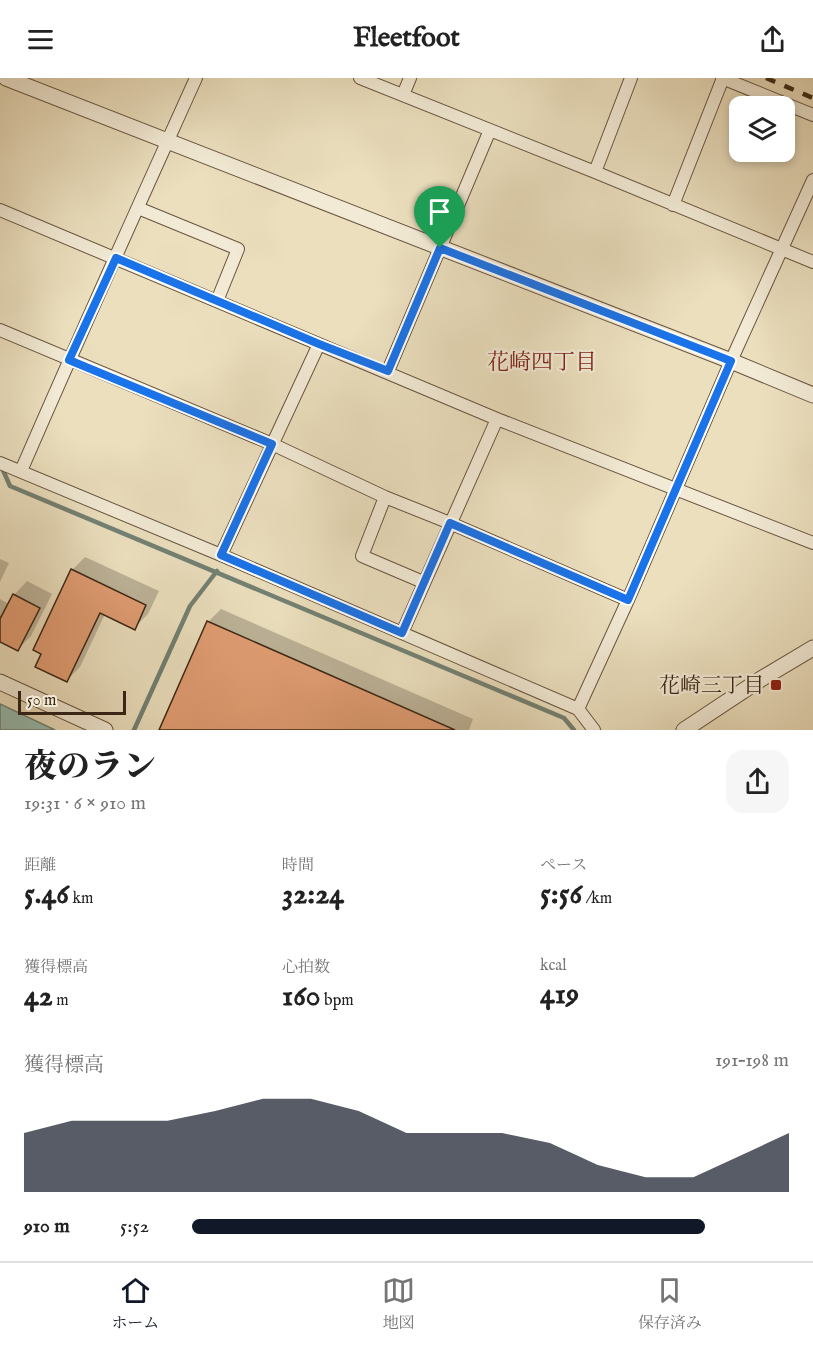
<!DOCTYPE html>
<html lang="ja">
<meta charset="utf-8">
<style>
:root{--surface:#fff;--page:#f6f6f6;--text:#222;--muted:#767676;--line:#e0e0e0;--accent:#111827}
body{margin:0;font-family:"IM FELL English","Noto Serif JP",serif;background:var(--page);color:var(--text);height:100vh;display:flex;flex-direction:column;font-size:22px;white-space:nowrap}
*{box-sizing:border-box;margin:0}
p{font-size:20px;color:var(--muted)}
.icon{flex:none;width:33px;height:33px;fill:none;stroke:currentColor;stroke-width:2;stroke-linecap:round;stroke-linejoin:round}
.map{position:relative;height:652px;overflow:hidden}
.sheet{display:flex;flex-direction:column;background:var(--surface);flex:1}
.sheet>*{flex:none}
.fabs{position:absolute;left:729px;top:18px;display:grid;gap:12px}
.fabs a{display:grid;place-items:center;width:66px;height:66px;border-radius:12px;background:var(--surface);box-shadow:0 3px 9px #0003;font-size:30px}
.scale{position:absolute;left:18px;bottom:15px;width:108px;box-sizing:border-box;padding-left:6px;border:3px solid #3c2716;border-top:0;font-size:16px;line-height:21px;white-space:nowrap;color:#3c2716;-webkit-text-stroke:4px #f2ead5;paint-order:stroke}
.pin{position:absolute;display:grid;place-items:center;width:51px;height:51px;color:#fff;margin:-62px -26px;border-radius:50% 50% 50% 0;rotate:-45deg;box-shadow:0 0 6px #0007}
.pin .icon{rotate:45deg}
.round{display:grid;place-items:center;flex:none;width:63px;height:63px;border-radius:18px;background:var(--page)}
.headline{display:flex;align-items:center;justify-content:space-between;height:102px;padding:0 24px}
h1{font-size:33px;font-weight:800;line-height:45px}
.metrics{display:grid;grid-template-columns:repeat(3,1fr);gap:9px;height:102px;padding:6px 24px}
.metrics div{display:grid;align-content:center}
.metrics b{font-size:30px;font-weight:800}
.metrics small{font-size:16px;font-weight:400}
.metrics p{font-size:16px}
.chart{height:168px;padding:12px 24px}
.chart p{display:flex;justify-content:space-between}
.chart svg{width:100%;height:108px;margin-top:6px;fill:var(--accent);opacity:.7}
ul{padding:0 24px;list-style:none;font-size:20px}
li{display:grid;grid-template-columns:96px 72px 1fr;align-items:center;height:45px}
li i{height:15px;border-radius:8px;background:var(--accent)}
header{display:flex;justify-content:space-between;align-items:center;height:78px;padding:0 24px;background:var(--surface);font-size:27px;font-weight:800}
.tab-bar{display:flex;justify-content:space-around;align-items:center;height:84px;border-top:2px solid var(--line);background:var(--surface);font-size:16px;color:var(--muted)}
.tab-bar a{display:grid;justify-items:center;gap:3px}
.tab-bar .on{color:var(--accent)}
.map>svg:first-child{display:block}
</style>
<header><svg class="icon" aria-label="menu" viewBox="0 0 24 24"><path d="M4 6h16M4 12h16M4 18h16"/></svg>Fleetfoot<svg class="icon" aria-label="share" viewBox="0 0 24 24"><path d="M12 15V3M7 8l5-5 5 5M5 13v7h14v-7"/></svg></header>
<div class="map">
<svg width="813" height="652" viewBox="0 0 813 652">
<rect width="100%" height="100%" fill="#ebdfbe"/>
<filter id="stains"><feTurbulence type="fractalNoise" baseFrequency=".00333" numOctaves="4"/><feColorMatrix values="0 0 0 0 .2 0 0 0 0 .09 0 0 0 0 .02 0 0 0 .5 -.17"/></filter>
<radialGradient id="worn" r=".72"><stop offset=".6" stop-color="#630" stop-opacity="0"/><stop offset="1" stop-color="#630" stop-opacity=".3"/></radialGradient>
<path fill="#98bdb1" stroke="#738173" stroke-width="1.5" d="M0,626L55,652H0Z"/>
<path fill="#0003" d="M85,479L159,513L148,536L134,550L105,536L80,589L67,602L72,492Z
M0,481L9,485L0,504Z
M27,503L52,516L31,558L18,571L0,562V521L9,526L14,517Z
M221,531L473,641L469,652H160L208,544Z"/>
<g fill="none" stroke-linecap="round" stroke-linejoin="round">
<path stroke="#738173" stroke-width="4.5" d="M2,390L10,408L564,640L574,652
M134,652L190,528L217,493"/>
</g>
<path fill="#e19d73" stroke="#3c2716" stroke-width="1.5" d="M71,491L146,527L135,552L100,535L67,604L35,589L41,576L33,572Z
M13,516L40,530L18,573L0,564V541Z
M207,543L455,652H159Z"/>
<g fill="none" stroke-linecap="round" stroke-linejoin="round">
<defs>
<path id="minor" d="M360,0L595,94L813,184
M722,0L813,37
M403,17L410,0
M595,94L631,0
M673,127L723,0
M138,130L238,171L217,223
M0,132L497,341L813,465
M0,252L272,366L385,419L450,445L628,522
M388,293L490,52
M0,385L221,477L578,631L594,652
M21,393C78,261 137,131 196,0
M385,419L362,478L423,504
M221,477L319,266
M402,555L497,341
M578,631L628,522L731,283L813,102"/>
<path id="tertiary" d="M6,0L731,283L813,317
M0,604L105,652
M684,652L761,601L813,570"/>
</defs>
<use href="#minor" stroke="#685540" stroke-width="14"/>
<use href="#tertiary" stroke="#685540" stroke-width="17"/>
<use href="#minor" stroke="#f2ead5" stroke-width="12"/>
<use href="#tertiary" stroke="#f2ead5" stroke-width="15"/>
<path stroke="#3c2716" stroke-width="4.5" stroke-dasharray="10 10" stroke-linecap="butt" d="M766,0L813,20"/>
</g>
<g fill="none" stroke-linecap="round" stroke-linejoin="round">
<defs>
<path id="route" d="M440,170L731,283L628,522L450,445L402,555L221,477L272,366L69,282L116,180L319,266L388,293Z"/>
</defs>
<use href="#route" stroke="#fff" stroke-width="12"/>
<use href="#route" stroke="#1a73e8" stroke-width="8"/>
</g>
<rect fill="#8f2418" stroke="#f2ead5" stroke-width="2" x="770" y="601" width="12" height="12" rx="3"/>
<g text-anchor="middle" stroke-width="4.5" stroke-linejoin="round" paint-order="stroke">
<g font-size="21" fill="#3c2716" stroke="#f2ead5" text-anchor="end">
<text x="764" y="614">花崎三丁目</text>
</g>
<g font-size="22" fill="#7a1f14" stroke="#f2ead5">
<text x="542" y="291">花崎四丁目</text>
</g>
</g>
<rect width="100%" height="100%" filter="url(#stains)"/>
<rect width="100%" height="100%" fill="url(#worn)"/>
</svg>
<div class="fabs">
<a><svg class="icon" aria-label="layers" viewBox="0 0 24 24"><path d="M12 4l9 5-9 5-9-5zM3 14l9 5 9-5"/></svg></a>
</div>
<div class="scale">50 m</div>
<div class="pin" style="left:440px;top:170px;background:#1e9e55"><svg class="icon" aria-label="arrive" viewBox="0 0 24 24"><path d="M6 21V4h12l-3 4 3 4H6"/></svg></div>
</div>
<section class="sheet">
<div class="headline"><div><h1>夜のラン</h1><p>19:31 · 6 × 910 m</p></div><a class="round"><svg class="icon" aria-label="share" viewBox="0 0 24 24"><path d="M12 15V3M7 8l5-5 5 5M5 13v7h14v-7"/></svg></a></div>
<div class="metrics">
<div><p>距離</p><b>5.46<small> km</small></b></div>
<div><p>時間</p><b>32:24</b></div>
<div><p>ペース</p><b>5:56<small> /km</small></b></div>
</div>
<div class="metrics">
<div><p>獲得標高</p><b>42<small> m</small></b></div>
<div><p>心拍数</p><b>160<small> bpm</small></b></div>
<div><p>kcal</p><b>419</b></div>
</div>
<div class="chart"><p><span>獲得標高</span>191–198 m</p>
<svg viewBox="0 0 160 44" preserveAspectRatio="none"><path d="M0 44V20L10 15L20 15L30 15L40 11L50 6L60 6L70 11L80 20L90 20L100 20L110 24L120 33L130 38L140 38L150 29L160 20V44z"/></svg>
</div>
<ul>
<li><b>910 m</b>5:52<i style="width:86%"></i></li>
</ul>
</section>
<nav class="tab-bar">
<a class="on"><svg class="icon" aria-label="home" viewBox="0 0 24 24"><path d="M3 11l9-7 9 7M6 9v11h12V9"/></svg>ホーム</a>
<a><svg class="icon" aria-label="map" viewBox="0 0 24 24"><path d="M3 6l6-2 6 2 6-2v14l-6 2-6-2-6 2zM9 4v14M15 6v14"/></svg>地図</a>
<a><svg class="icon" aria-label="saved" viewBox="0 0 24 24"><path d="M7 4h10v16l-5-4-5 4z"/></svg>保存済み</a>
</nav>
